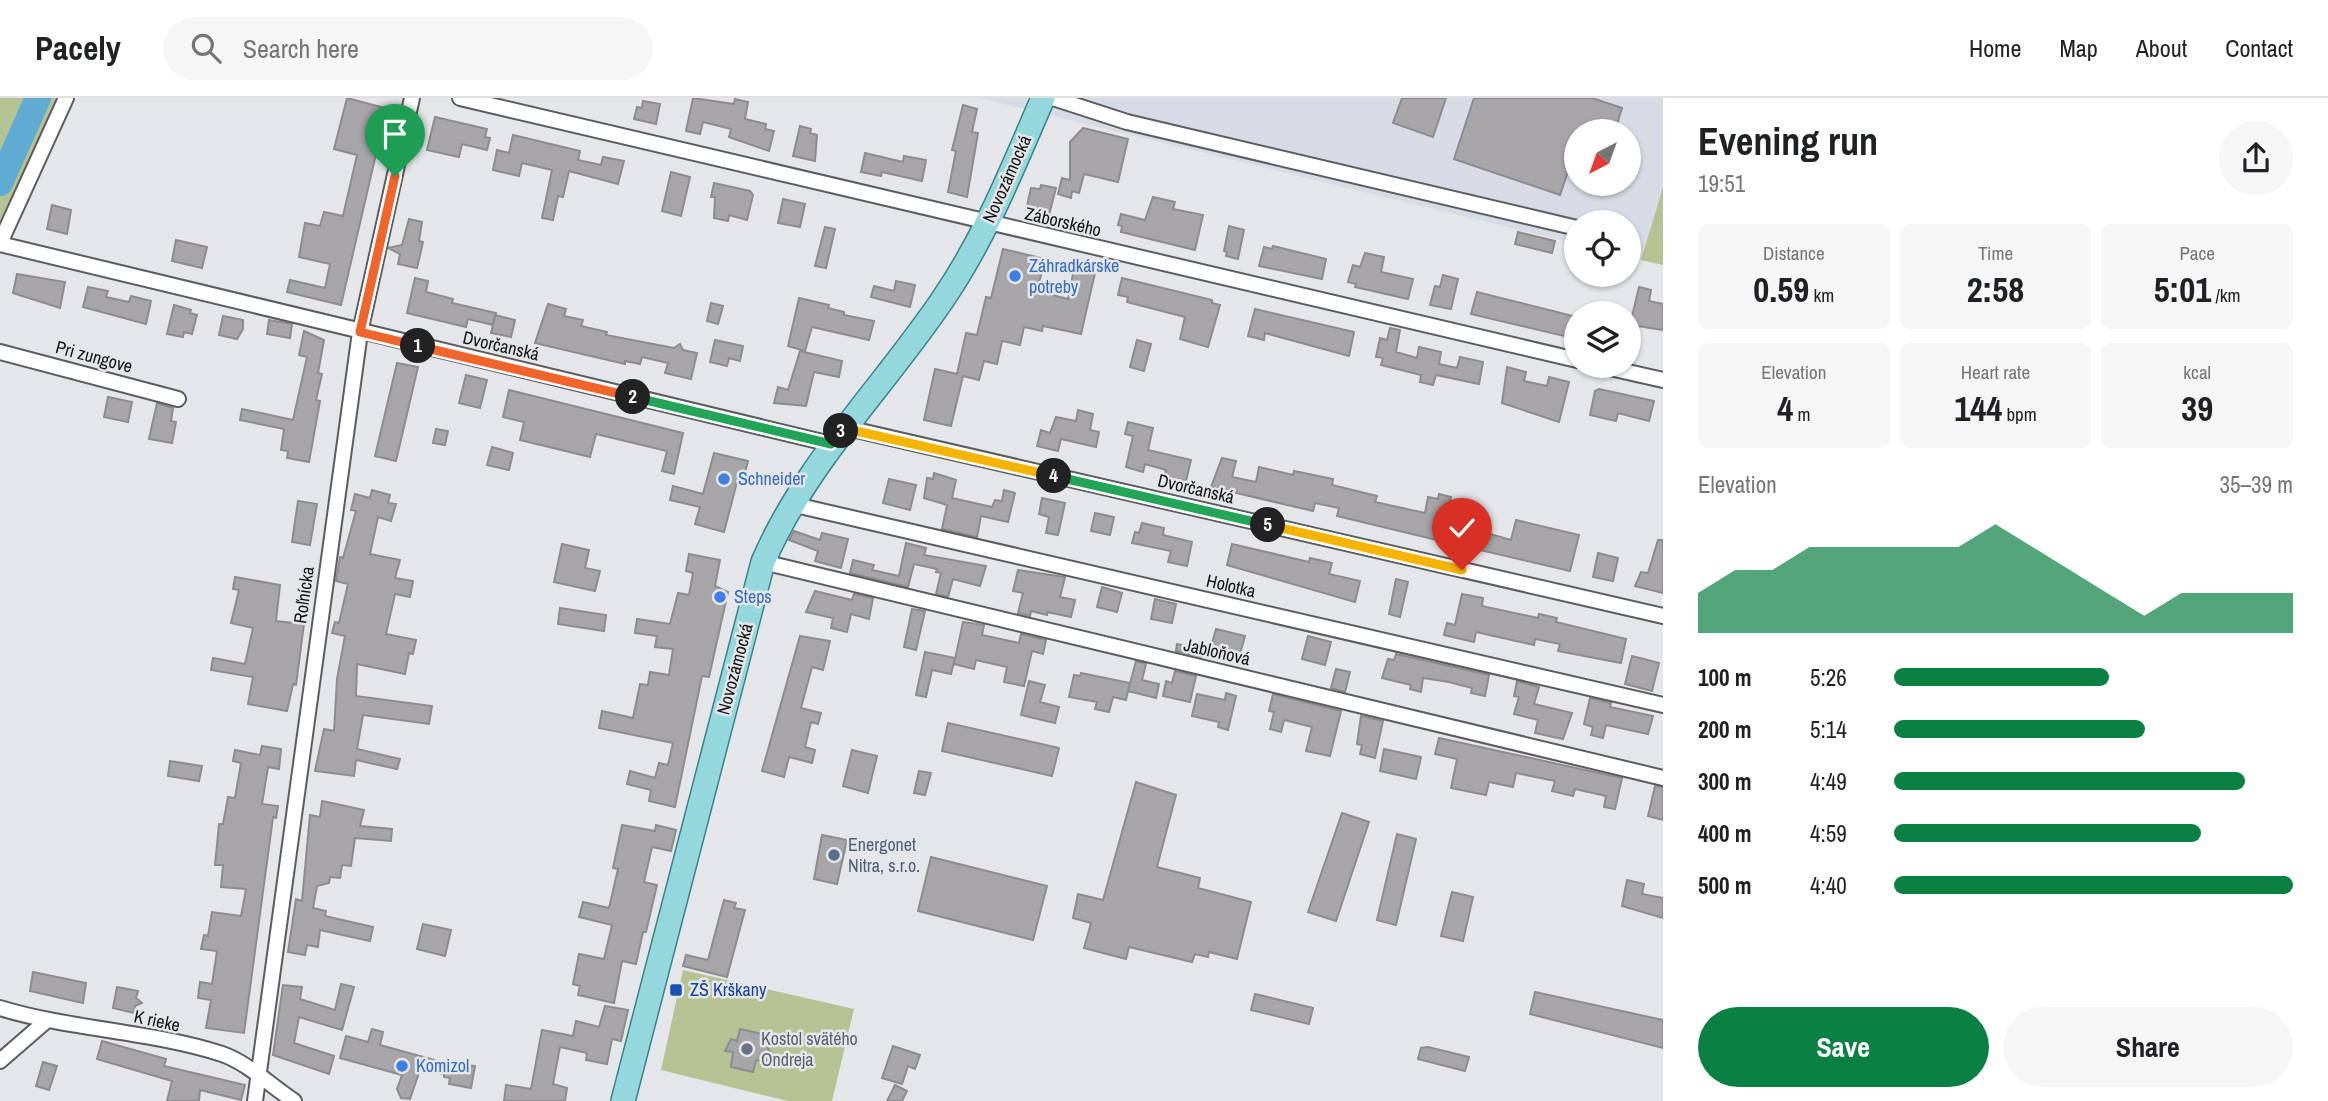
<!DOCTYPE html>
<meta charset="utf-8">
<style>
:root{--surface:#fff;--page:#f6f6f6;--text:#202124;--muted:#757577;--line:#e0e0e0;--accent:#0b8043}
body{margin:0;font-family:"Archivo Narrow",sans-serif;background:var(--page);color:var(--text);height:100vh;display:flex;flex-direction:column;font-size:26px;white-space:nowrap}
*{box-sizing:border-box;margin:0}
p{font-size:23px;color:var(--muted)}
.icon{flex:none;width:38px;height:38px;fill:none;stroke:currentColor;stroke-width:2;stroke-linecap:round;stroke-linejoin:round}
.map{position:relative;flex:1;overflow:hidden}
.drawer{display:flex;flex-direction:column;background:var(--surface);width:665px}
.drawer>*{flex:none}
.needle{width:46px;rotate:221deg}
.buttons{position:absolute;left:1564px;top:21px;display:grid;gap:14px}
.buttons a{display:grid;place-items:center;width:77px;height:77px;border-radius:50%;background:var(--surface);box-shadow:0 2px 5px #0004;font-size:35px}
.pin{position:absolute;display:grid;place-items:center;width:60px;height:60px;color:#fff;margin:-72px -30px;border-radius:50% 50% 50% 0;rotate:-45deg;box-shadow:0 0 7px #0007}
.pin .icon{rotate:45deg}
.km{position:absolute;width:35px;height:35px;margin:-18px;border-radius:50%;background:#222;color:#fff;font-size:19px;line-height:35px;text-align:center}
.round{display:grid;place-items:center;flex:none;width:74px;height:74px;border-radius:37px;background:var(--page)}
.head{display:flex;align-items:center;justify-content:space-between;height:119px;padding:0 35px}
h1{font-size:38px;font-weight:700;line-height:52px}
.stats{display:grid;grid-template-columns:repeat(3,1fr);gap:10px;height:119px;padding:7px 35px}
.stats div{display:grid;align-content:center;border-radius:10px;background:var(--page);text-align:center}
.stats b{font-size:35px;font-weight:700}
.stats small{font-size:19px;font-weight:400}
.stats p{font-size:19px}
.chart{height:196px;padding:14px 35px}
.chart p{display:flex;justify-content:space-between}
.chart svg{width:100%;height:126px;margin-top:7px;fill:var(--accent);opacity:.7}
.cta{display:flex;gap:14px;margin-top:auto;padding:14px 35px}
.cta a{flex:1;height:80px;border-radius:42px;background:var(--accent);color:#fff;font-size:28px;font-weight:700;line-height:80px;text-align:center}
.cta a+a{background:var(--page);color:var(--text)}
ul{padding:0 35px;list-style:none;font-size:23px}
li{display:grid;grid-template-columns:112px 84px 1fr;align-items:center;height:52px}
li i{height:18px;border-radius:9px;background:var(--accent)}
header{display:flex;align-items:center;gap:42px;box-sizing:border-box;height:98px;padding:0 35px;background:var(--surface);border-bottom:2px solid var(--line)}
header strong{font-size:33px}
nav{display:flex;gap:38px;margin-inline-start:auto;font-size:24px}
.search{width:490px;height:63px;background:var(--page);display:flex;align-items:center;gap:18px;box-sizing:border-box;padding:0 24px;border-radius:38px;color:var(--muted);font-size:26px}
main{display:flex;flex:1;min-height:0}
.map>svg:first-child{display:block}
</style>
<header>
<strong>Pacely</strong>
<div class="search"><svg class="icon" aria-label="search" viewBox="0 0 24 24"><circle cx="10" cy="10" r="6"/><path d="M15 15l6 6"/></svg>Search here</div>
<nav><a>Home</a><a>Map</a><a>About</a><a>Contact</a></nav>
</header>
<main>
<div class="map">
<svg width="1663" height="1003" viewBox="0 0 1663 1003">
<rect width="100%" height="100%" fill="#e4e6e9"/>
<path fill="#d7dbe5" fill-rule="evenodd" d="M979,0H1663V89L1641,162L1629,159V124H1577V146ZM1577,33H1629V86H1577Z"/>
<path fill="#b4c294" d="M0,0H58L0,124Z
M1663,89V167L1641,162Z
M683,872L854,911L832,1003H788L661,972Z"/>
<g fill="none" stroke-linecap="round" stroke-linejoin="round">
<path stroke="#5fabd2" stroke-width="26" d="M0,85L38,0"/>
</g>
<path fill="#a7a5a8" stroke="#8c8b8e" stroke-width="2" d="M347,0L385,10L386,13L341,207L287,194L290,182L325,190L330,166L299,159L305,125L320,128L324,114L343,118L357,57L334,51Z
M693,0L734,6L735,1L748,4L745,21L766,26L765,31L774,33L769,53L729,39L731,31L703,24L700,36L686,33Z
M1402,0H1446L1433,39L1393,25Z
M1474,0H1592L1622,10L1615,33H1577V47L1560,97L1454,61Z
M643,3L660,6L656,26L634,21L637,9L642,10Z
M963,7L977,11L972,34L978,35L967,99L948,94L956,53L952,52Z
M435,19L487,31L485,39L490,40L487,52L462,46L459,59L427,52Z
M800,28L811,31L810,35L817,37L815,63L793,58Z
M1083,30L1128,41L1118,84L1084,76L1079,95L1072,93L1071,100L1058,96L1062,80L1070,82V44Z
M513,37L580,53L578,62L601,67L603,59L624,63L618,86L569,73L563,99L558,98L553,122L542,120L552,72L522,65L519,78L493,72L497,52L509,55Z
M865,55L903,64L904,58L926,62L922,83L882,74L881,78L861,74Z
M671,74L690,79L681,118L662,113Z
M714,85L750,93L753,97L747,122L729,117L728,123L714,120L715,99H711Z
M1041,87L1056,90L1049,117L1026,112L1031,90L1040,91Z
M1153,99L1175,104L1173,111L1203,117L1195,152L1121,134L1122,128L1118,127L1121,116L1145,122Z
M783,101L805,106L800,129L778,125Z
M52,107L71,112L67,136L47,131Z
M409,121L422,124L419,143L423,144L417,170L398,166L400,156L388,150L402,147Z
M1229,128L1244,132L1238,161L1226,158L1227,154L1224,153Z
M825,129L835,131L826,170L815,168Z
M1518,134L1555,143L1552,155L1515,146Z
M176,142L207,149L202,170L172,163Z
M1273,148L1326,161L1322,181L1259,168L1264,149L1272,151Z
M1003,151L1045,161L1037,193L1068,201L1074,171L1095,175L1081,236L1043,228L1042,233L1024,229L1020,247L1002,243L997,266L984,263L979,282L963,278L951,328L924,322L935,271L957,276L966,235L977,237L986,199L991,200Z
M1365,155L1384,159L1381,174L1413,181L1408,201L1355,189L1356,186L1348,184L1353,167L1360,169Z
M17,176L65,184L60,210L13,195Z
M1443,177L1458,181L1451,211L1430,207L1435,188L1440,189Z
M415,180L428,183L426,194L453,201L452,205L496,215L493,227L468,221L466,229L407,215Z
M1122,180L1212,202V205L1220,207L1208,249L1180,241L1185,219L1127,204L1128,199L1118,197Z
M896,183L915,187L910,209L871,199L874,188L894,193Z
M88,189L108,193L106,199L129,204L131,198L151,203L146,226L83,209Z
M1639,189L1651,192L1649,203L1663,206V232L1630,227Z
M1477,194L1577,219V241L1471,216Z
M799,200L829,207L828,210L844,214V217L874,223L869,242L812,229L805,253L788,248Z
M711,205L723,208L718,226L707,223Z
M548,206L566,211L564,218L583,222L581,228L607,234L606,237L674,250L680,246L683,252L697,255L691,281L665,275L668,265L642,259L640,266L625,263V266L535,245Z
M174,207L191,212L190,215L197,217L192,236L184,234L183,239L167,236Z
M1255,211L1354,234L1349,258L1265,235L1264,242L1248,238Z
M495,217L515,222L511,239L491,235Z
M223,218L243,222V231L237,241L219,237Z
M269,222L292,226L290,240L267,236Z
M1390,230L1400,232L1396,254L1417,260L1419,249L1441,254L1439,266L1457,270L1460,259L1483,264L1479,286L1436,277L1433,287L1420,284L1421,277L1381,267L1383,260L1376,259L1380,240L1387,242Z
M304,233L324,242L318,275L322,276L316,302L320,303L309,364L287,360L288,353L281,352L284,331L240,322L242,311L293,322L307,259L299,257Z
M715,242L743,248L740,263L729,260L727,268L710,264Z
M1137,242L1151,246L1144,273L1130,269Z
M800,253L842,263L839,279L814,274L806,308L774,305L778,289L788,292Z
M397,265L418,269L396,363L375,358Z
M1507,269L1526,274L1524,283L1547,288L1549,279L1569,284L1559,324L1502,305Z
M466,277L487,282L480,310L459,305Z
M1599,291L1654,303L1649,323L1618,315L1616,323L1590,317L1595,293Z
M509,292L683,335L674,376L662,373L667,353L596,336L590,359L520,342L524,324L503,319Z
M108,299L132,304L128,324L104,319Z
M157,305L173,310L171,323L176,324L172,345L149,341Z
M1078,312L1093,316L1090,332L1099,334L1096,349L1061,341L1058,353L1037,348L1041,332L1050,335L1056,319L1076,323Z
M1128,324L1153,330L1148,352L1191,362L1186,383L1164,379L1166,372L1145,366L1143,374L1126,369L1133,338L1125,336Z
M436,331L448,333L445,347L433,345Z
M492,349L513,355L509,372L487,367Z
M714,355L748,363L742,386L737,384L724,434L695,426L700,409L670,402L673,388L703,396Z
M1222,360L1236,363L1232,379L1256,384L1259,369L1293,377L1294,373L1333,381L1332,387L1377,398L1375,404L1425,415L1428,399L1438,401L1439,396L1451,399L1441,443L1337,418L1339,410L1315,405L1313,413L1211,389Z
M934,375L956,382L952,400L992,409L995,402L1002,403L1004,392L1015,395L1008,424L981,418L977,439L942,431L947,407L924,400L927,380L933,381Z
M889,381L916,387L910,412L883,405Z
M372,392L390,397L388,405L396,406L391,423L378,419L370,456L400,462L395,480L413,483L410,499L395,496L386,536L416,542L413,556L409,555L405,576L357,566L356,598L432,608L429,626L363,617L357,651L400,661L397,671L356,662L354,678L315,673L324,631L334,633L337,581L345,538L332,535L335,524L339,525L348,486L336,483L340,459L343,460L356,413L351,412L355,396L370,400Z
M1042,400L1065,405L1058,437L1046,435L1049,419L1039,416Z
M298,403L317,406L310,447L292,444Z
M1095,415L1114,419L1110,437L1091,433Z
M1516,422L1579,437L1570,473L1463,448L1469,430L1511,442Z
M1142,425L1164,430L1163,437L1192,444L1187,468L1168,464L1171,453L1132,445L1135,434L1139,435Z
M794,433L820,442L822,435L848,441L841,470L815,463L818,453L789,442Z
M1658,442H1663V495L1635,488L1641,474L1648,475Z
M906,445L926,450L924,457L986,468L980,488L953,481L948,499L936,496L941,475L936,474L937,471L914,466L908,489L850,475L853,462L874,467L872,472L899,478Z
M562,446L589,452L585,470L600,473L595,493L554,484Z
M1232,446L1309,464L1310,460L1332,465L1329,476L1360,483L1355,504L1227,467Z
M1598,455L1618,460L1613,483L1593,479Z
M689,456L720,462L715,488L728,494L709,579L702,578L675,709L649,703L651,692L627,686L630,673L655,680L659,665L668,667L673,645L599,630L602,613L633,620L640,586L648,587L650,574L669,577L673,551L655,549L657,538L635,535L637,521L670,526L678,495L689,497L693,475L686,473Z
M1018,472L1065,479L1060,499L1075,502L1071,519L1047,514V517L1031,513L1030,518L1018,515L1023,495L1013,493Z
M235,479L280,487L276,523L304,526L296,587L293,586L287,613L248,606L253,579L211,572L213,560L245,566L253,530L231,525L239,492L233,491Z
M1396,481L1408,484L1400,519L1389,516Z
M1102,489L1122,495L1117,514L1097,509Z
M815,493L852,502L854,496L873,500L869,521L851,516L847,534L831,530L833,520L806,514Z
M1462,496L1483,500L1482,508L1538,520L1539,516L1557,520L1556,524L1626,541L1621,565L1558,553L1560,546L1535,541L1534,547L1476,534L1474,544L1444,537L1447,525L1455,527Z
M1155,501L1176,506L1172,525L1151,521Z
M560,510L606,517L604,533L558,526Z
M912,511L925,513L916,552L904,549Z
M963,524L984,527L982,537L1019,545L1021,536L1046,542L1043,556L1032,553L1024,588L1004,584L1007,569L976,562L974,571L954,566Z
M1216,531L1245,538L1240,556L1211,549Z
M800,538L830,543L823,572L812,569L801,610L821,615L818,626L811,624L805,649L815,652L812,665L789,659L784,679L762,673Z
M1308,538L1331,544L1325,567L1302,561Z
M1177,546L1203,552L1201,559L1176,553Z
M925,554L955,560L951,576L932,572L926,599L916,597Z
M1396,556L1489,577L1485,598L1471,595L1472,590L1449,584L1423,580L1421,594L1410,591L1411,587L1382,580L1388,561L1394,562Z
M1632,558L1659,565L1652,593L1625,586Z
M1136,563L1146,566L1142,582L1159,586L1156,600L1128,593Z
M1336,571L1350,574L1345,594L1331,590Z
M1175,573L1196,578L1190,604L1163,598L1166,583L1172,585Z
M1081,575L1130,585L1126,602L1113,599L1109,614L1095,611L1097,604L1069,599L1074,577L1080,578Z
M1029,583L1045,587L1040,604L1059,609L1055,625L1021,617Z
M1517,583L1539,589L1534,606L1572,615L1563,641L1535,635L1538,622L1514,616L1519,599L1514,598Z
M1226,595L1236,598L1228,632L1218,629L1219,624L1192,618L1197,596L1225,602Z
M1273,596L1341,613L1330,658L1306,653L1312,629L1284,622L1281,634L1270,631L1274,614L1269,613Z
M1590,600L1611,605L1610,609L1653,618L1648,636L1606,627L1603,640L1591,637L1593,629L1584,626Z
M1361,618L1383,623L1375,660L1360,656L1362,647L1357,646Z
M948,625L1059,650L1052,678L942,653Z
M1439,640L1622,680L1615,711L1604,709L1606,698L1575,691L1573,698L1552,693L1555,683L1516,675L1513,689L1489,684L1486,697L1451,690L1457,661L1435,656Z
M262,648L281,651L279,671L268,669L262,706L278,708L276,720L273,719L244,935L206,930L211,902L198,900L200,884L212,886L217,853L201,851L204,837L208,838L212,814L241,818L246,791L221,789L223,767H215L219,726H223L228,699L235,700L241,665L233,663L235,652L260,657Z
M1384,651L1421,659L1416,681L1380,673Z
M852,652L877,658L868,695L843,688Z
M170,663L202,668L199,683L168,678Z
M919,673L931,675L925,697L914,695Z
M1136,684L1176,697L1157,769L1200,780L1198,790L1251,804L1237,861L1209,854L1208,859L1195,856L1192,864L1129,849L1126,861L1084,850L1091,825L1073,820L1078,796L1103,802Z
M1655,688L1663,689V722L1648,718Z
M322,703L364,712L360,728L392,731L391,743L355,740L351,768L342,767L340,780L330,779L329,785L317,788L313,810L326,813L325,818L373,829L370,843L320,832L318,849L307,847L305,857L288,854L296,801L302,803L310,717L320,719Z
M1342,715L1369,724L1336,823L1308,814Z
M622,727L655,733L656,727L676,732L671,753L652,749L644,784L657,787L646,834H643L636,866L622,863L614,905L578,897L580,888L573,886L579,856L604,861L612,827L579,819L583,804L609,810L618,771L613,770Z
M1397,736L1416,741L1396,827L1377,822Z
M822,737L847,742L837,786L814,781Z
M931,759L1047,788L1033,842L918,813Z
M1627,782L1644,786L1642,796L1663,800V820L1622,808Z
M1452,794L1473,799L1463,843L1441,838Z
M724,802L736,805L734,810L745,812L727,879L683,868L686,857L708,862Z
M423,826L451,832L445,858L417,851Z
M33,874L86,885L83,905L30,893Z
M341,886L354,889L342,932L299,919L294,945L334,958L329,976L273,957L283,887L302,889L300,901L335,912Z
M117,889L138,893L136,900L142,905L135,908L134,915L113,910Z
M1535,894L1663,922V950L1530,916Z
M1255,896L1313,910L1309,926L1251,912Z
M605,908L628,912L621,943L612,941L607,966L586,962L587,955L560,949L553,986L567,990L565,1003H504L506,987L531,991L542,932L573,938L576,923L599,929Z
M372,931L383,934L380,947L438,963L475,968L471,990L449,986L450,980L444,979V976L420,972L410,1001L401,1000L397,991L402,977L340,960L346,938L368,944Z
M740,931L762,936L761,940L770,942L768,950L773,959L765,964L756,962L753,974L731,969L733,954L725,953L731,941L737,943Z
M102,943L166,961L164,968L245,987L241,1002L200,992L199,1003H167L172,983L97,961Z
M893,948L920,957L915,971L908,968L902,986L882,980Z
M1428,949L1469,959L1465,973L1418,961L1421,950Z
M43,964L57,968L49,992L36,988Z
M895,987L907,993L902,1003H887Z"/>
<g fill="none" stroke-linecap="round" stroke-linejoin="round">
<defs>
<path id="minor" d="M460,0L1577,262
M1053,0L1127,24L1577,130
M0,145L66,0
M0,146L831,346
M0,254L178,301
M1601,268L1663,282
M843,329L1663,518
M791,406L1663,607
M763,464L1663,680
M0,910C72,932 151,933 222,956C248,965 271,988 294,1003
M0,963L45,924
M255,1003L360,234L412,0"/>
<path id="primary" d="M623,1003L763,464C806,364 883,290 943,201C986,138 1013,69 1043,0"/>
</defs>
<use href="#minor" stroke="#5b5c5f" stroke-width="18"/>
<use href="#primary" stroke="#388289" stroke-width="26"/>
<use href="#minor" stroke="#fff" stroke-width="14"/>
<use href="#primary" stroke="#94d8de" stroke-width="23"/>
</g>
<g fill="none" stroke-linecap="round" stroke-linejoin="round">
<defs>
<path id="split-1" d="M395,78L360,234L418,248"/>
<path id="split-2" d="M418,248L633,299"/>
<path id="split-3" d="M633,299L831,346L841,333"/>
<path id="split-4" d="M841,333L843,330L1054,378"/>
<path id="split-5" d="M1054,378L1268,427"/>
<path id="split-6" d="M1268,427L1462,472"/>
</defs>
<use href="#split-1" stroke="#fff" stroke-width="14"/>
<use href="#split-2" stroke="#fff" stroke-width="14"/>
<use href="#split-3" stroke="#fff" stroke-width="14"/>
<use href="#split-4" stroke="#fff" stroke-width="14"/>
<use href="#split-5" stroke="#fff" stroke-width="14"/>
<use href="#split-6" stroke="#fff" stroke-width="14"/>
<use href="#split-1" stroke="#f0652b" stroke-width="9"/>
<use href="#split-2" stroke="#f0652b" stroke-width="9"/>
<use href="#split-3" stroke="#22a559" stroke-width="9"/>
<use href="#split-4" stroke="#f5b400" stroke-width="9"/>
<use href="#split-5" stroke="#22a559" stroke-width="9"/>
<use href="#split-6" stroke="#f5b400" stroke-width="9"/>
</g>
<g fill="#3f7fe0" stroke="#e4e6e9" stroke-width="2.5">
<circle cx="1015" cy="178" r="7"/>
<circle cx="724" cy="381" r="7"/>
<circle cx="720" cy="499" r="7"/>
<circle cx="402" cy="968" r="7"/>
</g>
<circle fill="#5c6f8a" stroke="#e4e6e9" stroke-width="2.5" cx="834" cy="757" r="7"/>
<rect fill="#1a4fb4" stroke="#e4e6e9" stroke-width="2.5" x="669" y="885" width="14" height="14" rx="3.5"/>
<circle fill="#6b7280" stroke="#e4e6e9" stroke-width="2.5" cx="747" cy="951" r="7"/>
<g text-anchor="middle" stroke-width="5" stroke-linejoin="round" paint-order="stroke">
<g font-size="18" fill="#121314" stroke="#e4e6e9">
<text transform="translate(1007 81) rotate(-66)" y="6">Novozámocká</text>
<text transform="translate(1063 124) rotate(13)" y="6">Záborského</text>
<text transform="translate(501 248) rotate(13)" y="6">Dvorčanská</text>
<text transform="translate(94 259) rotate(15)" y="6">Pri zungove</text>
<text transform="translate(1196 391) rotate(13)" y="6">Dvorčanská</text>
<text transform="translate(1231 488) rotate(13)" y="6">Holotka</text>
<text transform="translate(304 497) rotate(-82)" y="6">Roľnícka</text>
<text transform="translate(1217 554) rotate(13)" y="6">Jabloňová</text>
<text transform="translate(735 571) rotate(-75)" y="6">Novozámocká</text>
<text transform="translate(157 923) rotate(12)" y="6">K rieke</text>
</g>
<g font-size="18" fill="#366cbe" stroke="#e4e6e9" text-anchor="start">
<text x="1029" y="174">Záhradkárske<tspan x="1029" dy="21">potreby</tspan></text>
<text x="738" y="387">Schneider</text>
<text x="734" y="505">Steps</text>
<text x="416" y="974">Komizol</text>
</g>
<g font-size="18" fill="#4e5e75" stroke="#e4e6e9" text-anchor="start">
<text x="848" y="753">Energonet<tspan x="848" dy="21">Nitra, s.r.o.</tspan></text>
</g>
<g font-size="18" fill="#164399" stroke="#e4e6e9" text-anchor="start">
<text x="690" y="898">ZŠ Krškany</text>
</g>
<g font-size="18" fill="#5b616d" stroke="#e4e6e9" text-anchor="start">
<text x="761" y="947">Kostol svätého<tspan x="761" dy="21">Ondreja</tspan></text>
</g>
</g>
</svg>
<div class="buttons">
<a><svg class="needle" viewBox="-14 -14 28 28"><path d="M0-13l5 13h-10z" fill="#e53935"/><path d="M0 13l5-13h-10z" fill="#757577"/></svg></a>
<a><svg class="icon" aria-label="locate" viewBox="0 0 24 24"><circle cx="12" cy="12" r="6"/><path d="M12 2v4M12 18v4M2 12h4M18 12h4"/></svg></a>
<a><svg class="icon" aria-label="layers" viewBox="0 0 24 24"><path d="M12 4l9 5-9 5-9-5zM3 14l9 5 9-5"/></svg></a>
</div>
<div class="pin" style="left:395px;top:78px;background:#1e9e55"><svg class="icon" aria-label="arrive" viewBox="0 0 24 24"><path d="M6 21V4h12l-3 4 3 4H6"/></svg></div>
<div class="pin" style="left:1462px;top:472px;background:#d93025"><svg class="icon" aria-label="check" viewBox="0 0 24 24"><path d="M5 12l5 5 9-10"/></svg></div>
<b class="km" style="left:418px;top:248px">1</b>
<b class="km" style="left:633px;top:299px">2</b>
<b class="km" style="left:841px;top:333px">3</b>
<b class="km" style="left:1054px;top:378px">4</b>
<b class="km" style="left:1268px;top:427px">5</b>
</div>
<section class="drawer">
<div class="head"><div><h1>Evening run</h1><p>19:51</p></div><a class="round"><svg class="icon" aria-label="share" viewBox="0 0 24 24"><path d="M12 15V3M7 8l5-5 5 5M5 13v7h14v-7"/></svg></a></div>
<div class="stats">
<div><p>Distance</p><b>0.59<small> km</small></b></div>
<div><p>Time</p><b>2:58</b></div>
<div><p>Pace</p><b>5:01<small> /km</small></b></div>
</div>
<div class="stats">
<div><p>Elevation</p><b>4<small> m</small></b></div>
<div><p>Heart rate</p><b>144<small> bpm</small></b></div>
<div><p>kcal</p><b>39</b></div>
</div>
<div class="chart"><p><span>Elevation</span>35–39 m</p>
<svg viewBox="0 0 160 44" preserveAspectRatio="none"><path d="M0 44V30L10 22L20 22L30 14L40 14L50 14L60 14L70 14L80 6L90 14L100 22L110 30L120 38L130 30L140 30L150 30L160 30V44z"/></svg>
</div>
<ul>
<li><b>100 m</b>5:26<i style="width:54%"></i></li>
<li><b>200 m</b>5:14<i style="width:63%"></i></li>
<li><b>300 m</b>4:49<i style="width:88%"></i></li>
<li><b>400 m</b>4:59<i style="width:77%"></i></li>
<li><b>500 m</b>4:40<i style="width:100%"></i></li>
</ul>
<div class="cta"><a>Save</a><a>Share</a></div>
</section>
</main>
